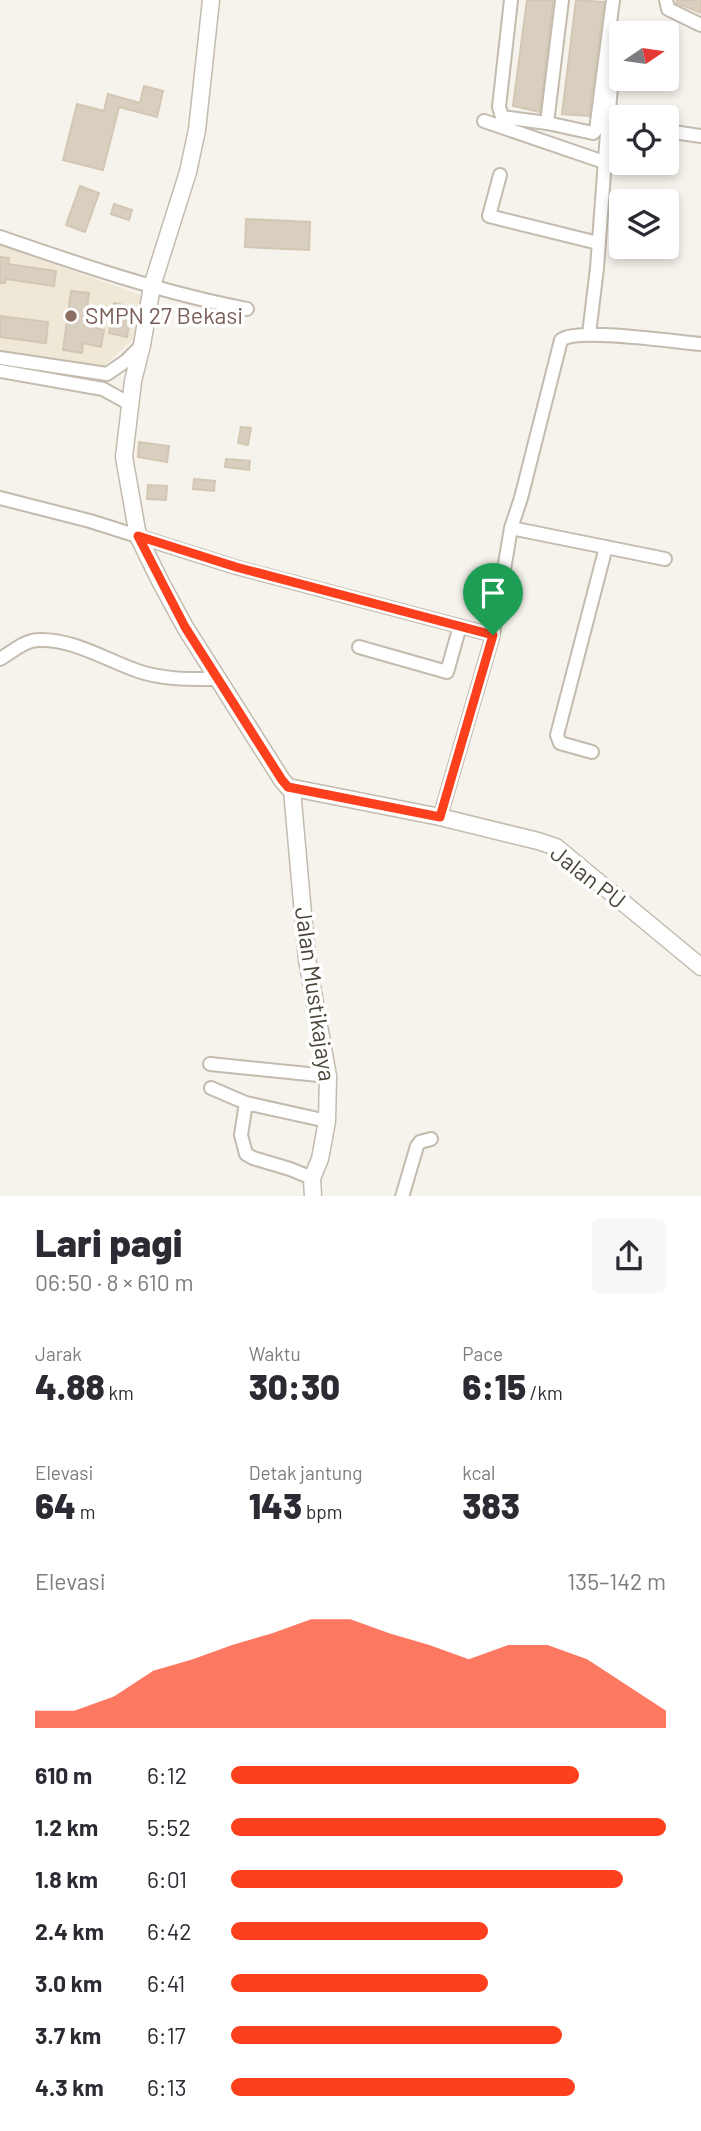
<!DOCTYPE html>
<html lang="id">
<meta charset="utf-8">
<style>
:root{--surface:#fff;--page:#f7f7f7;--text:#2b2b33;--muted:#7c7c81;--accent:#fc3f1d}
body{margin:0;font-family:Barlow,sans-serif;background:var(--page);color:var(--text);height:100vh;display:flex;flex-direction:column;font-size:26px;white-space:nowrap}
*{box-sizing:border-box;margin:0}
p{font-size:23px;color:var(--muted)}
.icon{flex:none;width:38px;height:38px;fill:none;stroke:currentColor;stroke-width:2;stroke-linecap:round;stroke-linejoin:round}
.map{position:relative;height:1196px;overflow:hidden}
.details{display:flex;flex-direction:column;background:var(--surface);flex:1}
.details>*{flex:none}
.needle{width:46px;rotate:77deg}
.controls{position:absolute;left:609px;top:21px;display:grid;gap:14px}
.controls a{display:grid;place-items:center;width:70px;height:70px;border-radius:7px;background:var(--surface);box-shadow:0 4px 10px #0003;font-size:35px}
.pin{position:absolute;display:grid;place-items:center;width:60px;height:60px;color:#fff;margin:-72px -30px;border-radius:50% 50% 50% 0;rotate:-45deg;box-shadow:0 0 7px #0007}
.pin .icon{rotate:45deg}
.round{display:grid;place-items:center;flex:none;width:74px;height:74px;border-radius:7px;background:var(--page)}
.overview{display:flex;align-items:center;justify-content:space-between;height:119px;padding:0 35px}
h1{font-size:38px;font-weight:800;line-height:52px}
.metrics{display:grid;grid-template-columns:repeat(3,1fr);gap:10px;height:119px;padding:7px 35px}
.metrics div{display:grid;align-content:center}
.metrics b{font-size:35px;font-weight:800}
.metrics small{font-size:19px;font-weight:400}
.metrics p{font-size:19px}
.chart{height:196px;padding:14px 35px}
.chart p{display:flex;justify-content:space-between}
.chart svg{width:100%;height:126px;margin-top:7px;fill:var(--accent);opacity:.7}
ul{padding:0 35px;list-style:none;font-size:23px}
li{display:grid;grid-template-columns:112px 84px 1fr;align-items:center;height:52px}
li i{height:18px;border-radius:9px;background:var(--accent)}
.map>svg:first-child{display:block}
</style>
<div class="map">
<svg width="701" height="1197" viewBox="0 0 701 1197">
<rect width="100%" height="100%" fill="#f6f3ec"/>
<path fill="#efe8d6" d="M0,245L146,297L139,334L99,371L0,352Z"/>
<path fill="#d8cfc1" stroke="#d3c7b4" stroke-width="2" d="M527,0H553L540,112L513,106Z
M576,0L604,2L589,116L562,114Z
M677,0H701V13L676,3Z
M144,86L163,91L157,117L119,107L103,170L63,160L77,104L104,111L108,94L140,103Z
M80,186L99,193L85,232L66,225Z
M114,204L132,210L129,220L111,214Z
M246,219L310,222L309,250L245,247Z
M0,257L9,258L8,264L56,271L54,286L6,279L5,283H0Z
M71,291L89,293L85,326L104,330L101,347L83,343L82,353L63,350Z
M114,303L132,307L127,337L109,333Z
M0,316L48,322L46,343L0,337Z
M241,427L251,428L248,445L238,443Z
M139,442L169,446L167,462L138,457Z
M226,459L250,461L249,470L225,467Z
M194,479L215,481L214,491L193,489Z
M148,485L167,486L166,500L147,499Z"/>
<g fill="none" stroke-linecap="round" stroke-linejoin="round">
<defs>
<path id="minor" d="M511,0L499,107L502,117L547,123L593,133L596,130L613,0
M666,0L668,9L701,25
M484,121L604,162
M547,123L562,0
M667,131L701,136
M607,133L614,53
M500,175L489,216L598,243
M0,237C81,265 163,293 247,309
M589,334L597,268L607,133L616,128H621
M0,358L107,374L126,361L142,345
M0,371L103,389L130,404
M0,498L90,521L235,567L493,635
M511,528L665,559
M359,647L447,672L460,626
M0,659C12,652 25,640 39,640C74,639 106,660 138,671C164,680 192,679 219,679
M592,752L560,743L557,735L606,547
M440,817L493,635L511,528L521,498L561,340C578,327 675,342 701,344
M210,1064L328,1076
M211,1088L246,1103L327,1121
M246,1103L241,1135L246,1154L253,1158L290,1169L312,1178
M402,1197L417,1146L420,1142L431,1139"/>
<path id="tertiary" d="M211,0L197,130L188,172L152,286L142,345L133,381L124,457L138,536L160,581L185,627L282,780L288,787L440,817L538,841L556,847L701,967
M292,790L307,959L328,1076L327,1121L320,1159L312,1178L313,1197"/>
</defs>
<use href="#minor" stroke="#c2bbae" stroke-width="16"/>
<use href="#tertiary" stroke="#c2bbae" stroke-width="19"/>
<use href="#minor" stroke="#fff" stroke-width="12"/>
<use href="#tertiary" stroke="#fff" stroke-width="16"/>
</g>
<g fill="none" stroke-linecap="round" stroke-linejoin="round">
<defs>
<path id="route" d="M138,536L236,567L493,635L440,817L288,787L282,780L185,627Z"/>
</defs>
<use href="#route" stroke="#fff" stroke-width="14"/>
<use href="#route" stroke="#fc3f1d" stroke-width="9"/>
</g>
<circle fill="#8d6e63" stroke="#fff" stroke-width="2.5" cx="71" cy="316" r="7"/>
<g text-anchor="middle" stroke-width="7" stroke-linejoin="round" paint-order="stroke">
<g font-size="23" fill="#785e54" stroke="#fff" text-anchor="start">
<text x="85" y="324">SMPN 27 Bekasi</text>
</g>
<g font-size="23" fill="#4b4439" stroke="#fff">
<text transform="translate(588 877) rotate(38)" y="8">Jalan PU</text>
<text transform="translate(315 994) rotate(82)" y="8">Jalan Mustikajaya</text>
</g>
</g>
</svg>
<div class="controls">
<a><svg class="needle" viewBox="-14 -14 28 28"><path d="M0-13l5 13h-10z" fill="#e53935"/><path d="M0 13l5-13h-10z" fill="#7c7c81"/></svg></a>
<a><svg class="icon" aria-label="locate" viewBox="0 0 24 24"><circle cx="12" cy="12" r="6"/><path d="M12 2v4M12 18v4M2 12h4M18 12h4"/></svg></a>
<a><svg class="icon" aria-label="layers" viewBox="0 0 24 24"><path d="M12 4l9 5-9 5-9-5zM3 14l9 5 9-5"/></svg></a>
</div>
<div class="pin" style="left:493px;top:635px;background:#1e9e55"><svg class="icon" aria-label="arrive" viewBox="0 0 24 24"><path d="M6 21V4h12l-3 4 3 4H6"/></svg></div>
</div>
<section class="details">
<div class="overview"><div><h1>Lari pagi</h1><p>06:50 · 8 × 610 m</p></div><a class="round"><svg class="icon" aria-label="share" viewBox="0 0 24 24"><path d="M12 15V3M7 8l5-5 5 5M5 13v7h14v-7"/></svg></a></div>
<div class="metrics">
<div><p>Jarak</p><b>4.88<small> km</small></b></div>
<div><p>Waktu</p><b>30:30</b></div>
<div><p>Pace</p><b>6:15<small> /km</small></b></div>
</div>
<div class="metrics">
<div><p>Elevasi</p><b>64<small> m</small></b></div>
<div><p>Detak jantung</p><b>143<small> bpm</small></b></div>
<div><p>kcal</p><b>383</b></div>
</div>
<div class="chart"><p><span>Elevasi</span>135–142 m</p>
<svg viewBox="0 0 160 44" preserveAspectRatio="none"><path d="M0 44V38L10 38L20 33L30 24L40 20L50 15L60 11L70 6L80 6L90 11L100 15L110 20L120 15L130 15L140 20L150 29L160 38V44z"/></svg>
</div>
<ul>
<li><b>610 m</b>6:12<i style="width:80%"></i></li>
<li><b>1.2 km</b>5:52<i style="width:100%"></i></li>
<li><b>1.8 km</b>6:01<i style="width:90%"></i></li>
<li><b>2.4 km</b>6:42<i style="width:59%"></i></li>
<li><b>3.0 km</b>6:41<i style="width:59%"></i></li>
<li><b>3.7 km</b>6:17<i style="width:76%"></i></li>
<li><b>4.3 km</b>6:13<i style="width:79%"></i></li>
</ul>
</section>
